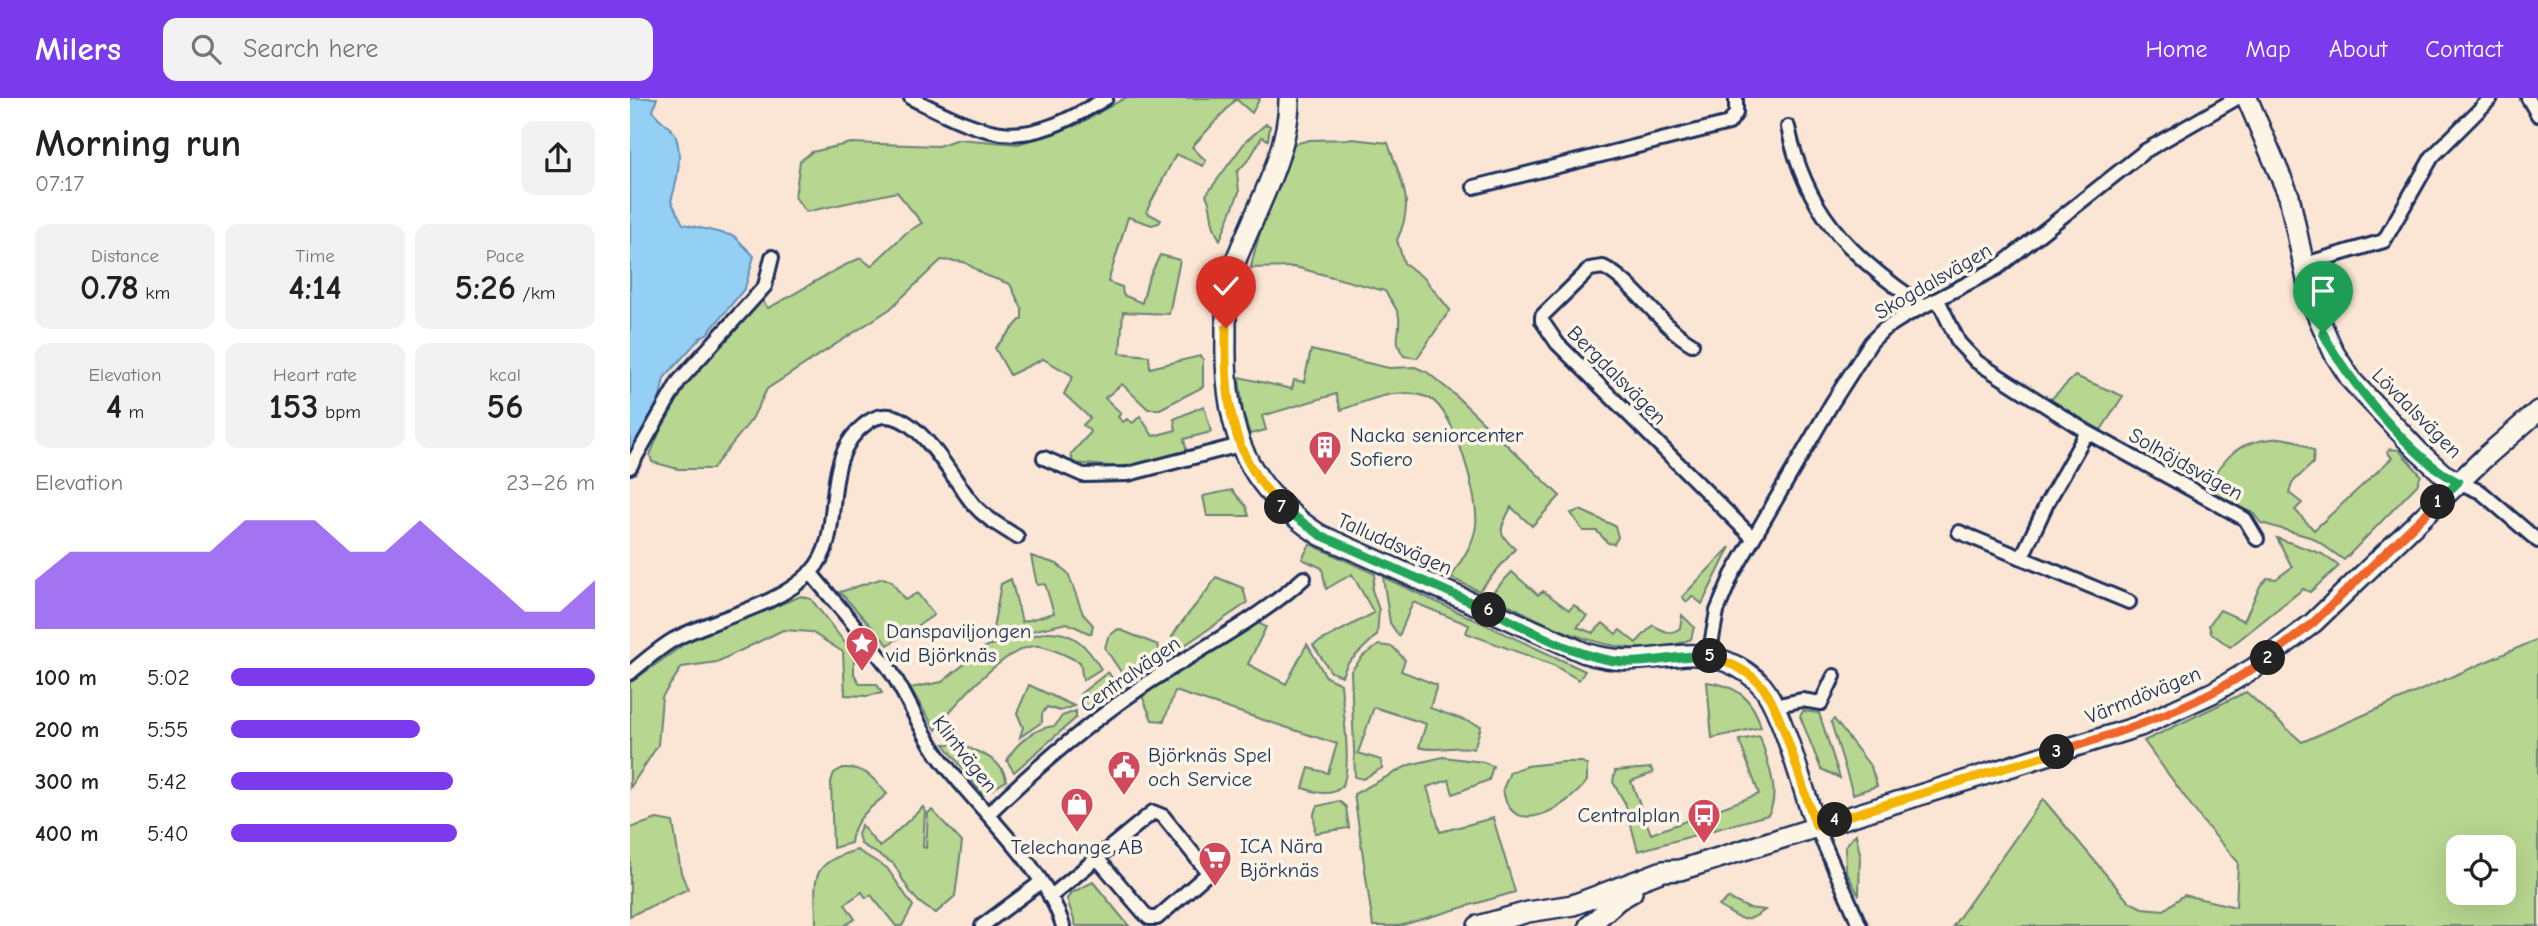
<!DOCTYPE html>
<meta charset="utf-8">
<style>
:root{--surface:#fff;--page:#f2f2f2;--text:#222;--muted:#767676;--accent:#7c3aed}
body{margin:0;font-family:"Comic Neue",sans-serif;background:var(--page);color:var(--text);height:100vh;display:flex;flex-direction:column;font-size:26px;white-space:nowrap}
*{box-sizing:border-box;margin:0}
p{font-size:23px;color:var(--muted)}
.icon{flex:none;width:38px;height:38px;fill:none;stroke:currentColor;stroke-width:2;stroke-linecap:round;stroke-linejoin:round}
.map{position:relative;flex:1;overflow:hidden}
.drawer{display:flex;flex-direction:column;background:var(--surface);width:630px}
.drawer>*{flex:none}
.buttons{position:absolute;left:1816px;top:737px;display:grid;gap:14px}
.buttons a{display:grid;place-items:center;width:70px;height:70px;border-radius:14px;background:var(--surface);box-shadow:0 7px 28px #0002;font-size:35px}
.pin{position:absolute;display:grid;place-items:center;width:60px;height:60px;color:#fff;margin:-72px -30px;border-radius:50% 50% 50% 0;rotate:-45deg;box-shadow:0 0 7px #0007}
.pin .icon{rotate:45deg}
.km{position:absolute;width:35px;height:35px;margin:-18px;border-radius:50%;background:#222;color:#fff;font-size:19px;line-height:35px;text-align:center}
.round{display:grid;place-items:center;flex:none;width:74px;height:74px;border-radius:14px;background:var(--page)}
.overview{display:flex;align-items:center;justify-content:space-between;height:119px;padding:0 35px}
h1{font-size:38px;font-weight:600;line-height:52px}
.figures{display:grid;grid-template-columns:repeat(3,1fr);gap:10px;height:119px;padding:7px 35px}
.figures div{display:grid;align-content:center;border-radius:14px;background:var(--page);text-align:center}
.figures b{font-size:35px;font-weight:600}
.figures small{font-size:19px;font-weight:400}
.figures p{font-size:19px}
.chart{height:196px;padding:14px 35px}
.chart p{display:flex;justify-content:space-between}
.chart svg{width:100%;height:126px;margin-top:7px;fill:var(--accent);opacity:.7}
ul{padding:0 35px;list-style:none;font-size:23px}
li{display:grid;grid-template-columns:112px 84px 1fr;align-items:center;height:52px}
li i{height:18px;border-radius:9px;background:var(--accent)}
header{display:flex;align-items:center;gap:42px;box-sizing:border-box;height:98px;padding:0 35px;background:var(--accent);color:#fff}
header strong{font-size:33px}
nav{display:flex;gap:38px;margin-inline-start:auto;font-size:24px}
.search{width:490px;height:63px;background:var(--page);display:flex;align-items:center;gap:18px;box-sizing:border-box;padding:0 24px;border-radius:14px;color:var(--muted);font-size:26px}
main{display:flex;flex:1;min-height:0}
.map>svg:first-child{display:block}
</style>
<header>
<strong>Milers</strong>
<div class="search"><svg class="icon" aria-label="search" viewBox="0 0 24 24"><circle cx="10" cy="10" r="6"/><path d="M15 15l6 6"/></svg>Search here</div>
<nav><a>Home</a><a>Map</a><a>About</a><a>Contact</a></nav>
</header>
<main>
<section class="drawer">
<div class="overview"><div><h1>Morning run</h1><p>07:17</p></div><a class="round"><svg class="icon" aria-label="share" viewBox="0 0 24 24"><path d="M12 15V3M7 8l5-5 5 5M5 13v7h14v-7"/></svg></a></div>
<div class="figures">
<div><p>Distance</p><b>0.78<small> km</small></b></div>
<div><p>Time</p><b>4:14</b></div>
<div><p>Pace</p><b>5:26<small> /km</small></b></div>
</div>
<div class="figures">
<div><p>Elevation</p><b>4<small> m</small></b></div>
<div><p>Heart rate</p><b>153<small> bpm</small></b></div>
<div><p>kcal</p><b>56</b></div>
</div>
<div class="chart"><p><span>Elevation</span>23–26 m</p>
<svg viewBox="0 0 160 44" preserveAspectRatio="none"><path d="M0 44V27L10 17L20 17L30 17L40 17L50 17L60 6L70 6L80 6L90 17L100 17L110 6L120 17L130 27L140 38L150 38L160 27V44z"/></svg>
</div>
<ul>
<li><b>100 m</b>5:02<i style="width:100%"></i></li>
<li><b>200 m</b>5:55<i style="width:52%"></i></li>
<li><b>300 m</b>5:42<i style="width:61%"></i></li>
<li><b>400 m</b>5:40<i style="width:62%"></i></li>
</ul>
</section>
<div class="map">
<svg width="1908" height="828" viewBox="0 0 1908 828">
<rect width="100%" height="100%" fill="#fbe5d4"/>
<filter id="ink" filterUnits="userSpaceOnUse"><feTurbulence type="fractalNoise" baseFrequency=".0143" numOctaves="2"/><feDisplacementMap in="SourceGraphic" scale="14" xChannelSelector="R" yChannelSelector="G"/><feConvolveMatrix kernelMatrix="1 2 1 2 8 2 1 2 1" color-interpolation-filters="sRGB"/></filter>
<g filter="url(#ink)">
<path fill="#b7d68f" stroke="#698276" stroke-width="2" fill-rule="evenodd" d="M495,0H630L622,15L606,1L562,49L576,63L573,68L546,56L516,114L531,122L529,125L522,127L498,119L478,184L492,189L493,197L512,205L518,182L530,157L550,162L539,216L493,214L490,255L519,258L520,270L570,258L573,261V289L530,311H518L492,286L475,300L491,315L488,319L493,324L497,321L503,325L510,318L523,338L546,332L544,321L574,308L581,334L554,341L557,356L490,369L443,365L441,356L461,334L453,327L460,320L434,296L443,278L413,261L380,277L365,250L392,220V211L380,186L355,177L334,164L311,162L260,211L137,291L122,321L82,371H48L22,364L20,357L42,304L63,272L130,200L138,210C171,194 198,173 231,160L241,168L277,134L292,125L267,94L176,114L165,99L170,63L182,54L221,45L308,48L328,41L388,46L447,27Z
M636,26L640,28L638,42L632,39L620,60L607,74L609,94L590,142C578,123 584,111 576,97L616,43Z
M722,41L758,45C771,84 786,103 767,142L774,165L795,181L820,212L787,260L774,258C762,241 771,236 769,219C768,211 759,200 755,193L665,169L621,170C628,127 651,90 660,47L680,42Z
M681,252L759,270L785,269L797,274L825,297L930,398L902,428L881,409C871,431 865,433 885,451L849,493L821,480C830,463 844,447 846,427C849,400 825,312 799,300C771,287 737,303 711,312L706,296L632,318L636,332L620,336L613,314L609,279L662,291L664,282L674,284Z
M1445,278L1493,298L1471,332L1420,302Z
M1651,340L1666,343L1684,353L1683,365L1662,385L1659,395L1672,405L1665,412L1684,432L1762,360L1757,354L1760,351L1769,352L1791,377L1787,387L1714,462L1683,440L1631,425L1623,415L1595,404L1575,388C1603,354 1603,344 1651,340Z
M602,392L616,408L619,418H577L573,398Z
M950,412L985,428L988,439L984,446L978,445L967,433H953L941,415Z
M1647,440L1692,456L1709,468L1680,494L1673,491L1600,549L1581,535L1579,527L1590,512L1614,523L1630,488L1637,480L1646,481L1662,469Z
M680,446L745,476L742,492L749,512L747,537L717,566L712,578L701,574L683,547L744,515L722,476L696,491L692,470L672,461Z
M1100,449L1072,506L1062,498L1057,504L1052,499Z
M401,458L427,466L438,475L453,516L463,527L461,536L437,525L361,542L371,486L381,481L392,524L424,515L415,486L407,487Z
M882,474L908,497L913,493L939,512L944,507L957,518L947,529L963,535L973,525L986,536L990,532L1006,545L1023,527C1033,533 1040,538 1050,530L1052,517L1064,529L1061,541C996,570 917,527 860,497Z
M586,479L613,490L617,505L546,553L542,539C554,517 574,501 586,479Z
M753,479L955,573L949,582L923,567L836,535L839,527L783,504L769,538L760,525Z
M253,480L261,483L275,502L287,495L304,517L258,547L210,494Z
M171,498L181,501L215,545L224,561V576L230,586H247L252,595L237,598L215,597L213,554L181,534L153,532L87,564L52,569L32,599L28,647L0,690V585L57,544Z
M626,524L636,529L618,566L656,586L677,546L696,579L711,586C712,604 724,680 710,690C700,699 684,694 673,690L679,670L698,675L707,646L545,593L534,623L522,622L512,598Z
M488,531L528,547L532,561L497,583L475,550L478,539Z
M418,534C445,533 458,550 471,571L453,582L450,564C438,559 423,550 410,548C379,544 322,608 306,632L280,590L312,584L357,548Z
M1908,541V828H1323L1413,701L1498,803L1512,810L1534,812L1554,797L1606,809L1608,764L1574,725L1514,643L1616,594L1672,644ZM1829,749H1874V794H1829Z
M749,547L763,549L775,562L771,573L807,587L800,610L851,628L844,651C825,646 806,655 789,649L796,626L744,609L728,655L751,662L752,670L733,681L725,679L721,573L733,558Z
M478,574L488,589L456,612L450,596Z
M1077,584C1107,587 1123,601 1131,629L1082,640Z
M399,587L444,608L430,613L417,609L412,616V624L390,639L393,629L387,615Z
M446,613V620L384,674L377,663C385,645 406,629 425,628L432,618Z
M1173,613L1189,615L1210,680L1191,671L1170,618Z
M1204,621L1241,669L1247,688L1223,696L1201,624Z
M1130,638C1136,661 1152,695 1138,717L1008,753L995,705L983,684L985,673L1021,670L1023,675L1001,683L1021,736L1129,696L1109,642Z
M314,646C334,645 375,660 376,683L353,697Z
M813,659L853,664L863,668L859,682L823,696L819,682L797,689L810,734L863,720L885,794L769,828H743L724,696L779,667Z
M932,664H952L957,667V683C939,708 880,745 873,691L880,674L896,668Z
M213,670C236,669 243,680 257,696C239,711 223,721 221,745L203,750L201,684L204,675Z
M709,703L716,709L719,730L685,735L684,715L688,708Z
M293,709L295,713L293,749L296,750L298,715L302,712L332,744L325,798L306,815C282,804 276,787 264,766L231,746L228,737L231,727L250,749Z
M27,721L43,724L51,775L58,791L0,818V730Z
M1226,736L1230,756L1229,798L1216,773L1215,748Z
M227,752L257,770L283,808L272,828H266L241,797L236,800L232,794L215,806L225,821L214,828H186C186,782 176,766 227,752Z
M463,784L499,828H446L437,801L441,795Z
M1098,800L1118,810L1135,812C1114,828 1110,821 1089,808Z"/>
<path fill="#94d0f4" stroke="#6490b8" stroke-width="2" d="M0,0H27L23,13C29,23 40,27 45,37C53,56 47,84 41,103L53,126L104,138L124,158L115,190L78,235L70,240L34,280L28,308L0,364Z"/>
<g fill="none" stroke-linecap="round" stroke-linejoin="round">
<defs>
<path id="street" d="M281,0C367,43 391,52 476,0
M1898,0L1908,17
M1158,29C1175,111 1217,156 1285,202L1291,210
M844,89L1099,25L1106,15V0
M1675,166L1754,143L1802,59L1861,0
M1308,202L1329,245L1347,264L1457,334L1615,421L1627,441
M1062,246C1029,227 1003,183 973,169L960,171L912,218V223L927,245L1123,440
M414,360L453,377L498,376L610,347
M0,369L49,283L135,188L142,159
M1828,384L1851,394L1908,443
M1329,434L1499,504
M1392,459L1417,405L1457,334
M180,474C206,506 233,536 258,569C277,597 288,629 308,657C345,709 415,767 433,828
M1079,558L1087,513L1102,477L1202,305L1241,244L1253,232L1275,218L1367,170L1515,53L1607,0
M0,575C13,564 28,551 43,542C87,518 144,511 181,474C219,435 185,361 238,324C280,294 322,382 344,407C356,421 372,429 387,439
M1144,608L1172,602L1191,605L1204,578
M523,714L533,718L577,773L575,778L527,820H519L513,814L467,760Z
M358,716C408,667 461,623 519,584C570,551 629,521 674,480
M1186,728L1230,828
M420,799L467,760
M352,828L411,784"/>
<path id="secondary" d="M659,0C660,54 623,117 604,167C595,191 596,216 596,241C594,329 614,388 690,437L955,555C994,567 1015,560 1055,557C1082,555 1114,567 1132,588C1153,613 1173,693 1186,728
M1617,0L1659,98L1682,205L1704,255L1722,283L1788,353L1813,376L1828,384
M848,828L898,814L943,807L1033,773L1050,772L1510,628L1582,595L1624,570L1683,525L1853,361L1908,313
M959,828L988,802L1002,794"/>
</defs>
<use href="#street" stroke="#1b2f5e" stroke-width="18"/>
<use href="#secondary" stroke="#1b2f5e" stroke-width="24"/>
<use href="#street" stroke="#fcf5e5" stroke-width="12"/>
<use href="#secondary" stroke="#fcf5e5" stroke-width="19"/>
</g>
</g>
<g fill="none" stroke-linecap="round" stroke-linejoin="round" filter="url(#ink)">
<defs>
<path id="split-1" d="M1693,235C1716,280 1783,362 1828,384L1808,404"/>
<path id="split-2" d="M1638,560L1683,525L1808,404"/>
<path id="split-3" d="M1427,654C1501,631 1574,606 1638,560"/>
<path id="split-4" d="M1205,722L1427,654"/>
<path id="split-5" d="M1080,558C1098,564 1118,572 1131,587C1152,611 1173,693 1186,728L1205,722"/>
<path id="split-6" d="M859,512C900,531 948,561 994,564C1023,566 1050,556 1080,558"/>
<path id="split-7" d="M652,409L690,437L859,512"/>
<path id="split-8" d="M596,230C595,301 599,357 652,409"/>
</defs>
<use href="#split-1" stroke="#fff" stroke-width="14"/>
<use href="#split-2" stroke="#fff" stroke-width="14"/>
<use href="#split-3" stroke="#fff" stroke-width="14"/>
<use href="#split-4" stroke="#fff" stroke-width="14"/>
<use href="#split-5" stroke="#fff" stroke-width="14"/>
<use href="#split-6" stroke="#fff" stroke-width="14"/>
<use href="#split-7" stroke="#fff" stroke-width="14"/>
<use href="#split-8" stroke="#fff" stroke-width="14"/>
<use href="#split-1" stroke="#22a559" stroke-width="9"/>
<use href="#split-2" stroke="#f0652b" stroke-width="9"/>
<use href="#split-3" stroke="#f0652b" stroke-width="9"/>
<use href="#split-4" stroke="#f5b400" stroke-width="9"/>
<use href="#split-5" stroke="#f5b400" stroke-width="9"/>
<use href="#split-6" stroke="#22a559" stroke-width="9"/>
<use href="#split-7" stroke="#22a559" stroke-width="9"/>
<use href="#split-8" stroke="#f5b400" stroke-width="9"/>
</g>
<defs>
<symbol id="building-pin" viewBox="-11 -11 22 30"><path d="M0 17L-7.5 6A9.5 9.5 0 1 1 7.5 6Z" fill="#d1495b" stroke="#fcf5e5"/><path d="M-4-6H4V6H1V3H-1V6H-4ZM-2.5-4.3h1.7v1.8h-1.7ZM.8-4.3h1.7v1.8H.8ZM-2.5-1h1.7V.8h-1.7ZM.8-1h1.7V.8H.8Z" fill="#fff"/></symbol>
<symbol id="sight-pin" viewBox="-11 -11 22 30"><path d="M0 17L-7.5 6A9.5 9.5 0 1 1 7.5 6Z" fill="#d1495b" stroke="#fcf5e5"/><path d="M0-6L1.8-2.2L6-1.7L2.9 1.2L3.7 5.4L0 3.3L-3.7 5.4L-2.9 1.2L-6-1.7L-1.8-2.2Z" fill="#fff"/></symbol>
<symbol id="civic-pin" viewBox="-11 -11 22 30"><path d="M0 17L-7.5 6A9.5 9.5 0 1 1 7.5 6Z" fill="#d1495b" stroke="#fcf5e5"/><path d="M-.6-6.5H3V-4.5H.6V-3L4-1V1h2V6H-6V1h2V-1L-.6-3ZM-1.2 2.5V6h2.4V2.5Z" fill="#fff"/></symbol>
<symbol id="shop-pin" viewBox="-11 -11 22 30"><path d="M0 17L-7.5 6A9.5 9.5 0 1 1 7.5 6Z" fill="#d1495b" stroke="#fcf5e5"/><path d="M-5-2.5h2.3a2.7 3.5 0 0 1 5.4 0H5L5.5 6h-11ZM-1.5-2.5h3a1.5 2.3 0 0 0-3 0Z" fill="#fff"/></symbol>
<symbol id="bus-pin" viewBox="-11 -11 22 30"><path d="M0 17L-7.5 6A9.5 9.5 0 1 1 7.5 6Z" fill="#d1495b" stroke="#fcf5e5"/><path d="M-5-6H5V4H4V6H2V4H-2V6H-4V4H-5ZM-3.5-4V0h7V-4ZM-3.5 1.2v1.5H-2V1.2ZM2 1.2v1.5H3.5V1.2Z" fill="#fff"/></symbol>
<symbol id="supermarket-pin" viewBox="-11 -11 22 30"><path d="M0 17L-7.5 6A9.5 9.5 0 1 1 7.5 6Z" fill="#d1495b" stroke="#fcf5e5"/><path d="M-6-5.5h2.5l.6 2H6L4.5 2H-2.5L-4.4-4H-6ZM-1.5 3.2a1.3 1.3 0 1 0 .1 0ZM3 3.2a1.3 1.3 0 1 0 .1 0Z" fill="#fff"/></symbol>
</defs>
<g fill-rule="evenodd">
<use href="#building-pin" x="676" y="330" width="38" height="52"/>
<use href="#sight-pin" x="213" y="526" width="38" height="52"/>
<use href="#civic-pin" x="475" y="650" width="38" height="52"/>
<use href="#shop-pin" x="428" y="687" width="38" height="52"/>
<use href="#bus-pin" x="1055" y="698" width="38" height="52"/>
<use href="#supermarket-pin" x="566" y="741" width="38" height="52"/>
</g>
<g text-anchor="middle" stroke-width="7" stroke-linejoin="round" paint-order="stroke">
<g font-size="21" fill="#1b2f5e" stroke="#fcf5e5">
<text transform="translate(1303 183) rotate(-30)" y="7">Skogdalsvägen</text>
<text transform="translate(987 277) rotate(45)" y="7">Bergdalsvägen</text>
<text transform="translate(1787 315) rotate(45)" y="7">Lövdalsvägen</text>
<text transform="translate(1556 366) rotate(29)" y="7">Solhöjdsvägen</text>
<text transform="translate(765 446) rotate(24)" y="7">Talluddsvägen</text>
<text transform="translate(500 576) rotate(-35)" y="7">Centralvägen</text>
<text transform="translate(1513 597) rotate(-22)" y="7">Värmdövägen</text>
<text transform="translate(335 656) rotate(52)" y="7">Klintvägen</text>
</g>
<g font-size="21" fill="#1b2f5e" stroke="#fcf5e5" text-anchor="start">
<text x="720" y="344">Nacka seniorcenter<tspan x="720" dy="24">Sofiero</tspan></text>
<text x="256" y="540">Danspaviljongen<tspan x="256" dy="24">vid Björknäs</tspan></text>
<text x="518" y="664">Björknäs Spel<tspan x="518" dy="24">och Service</tspan></text>
<text x="1050" y="724" text-anchor="end">Centralplan</text>
<text x="610" y="755">ICA Nära<tspan x="610" dy="24">Björknäs</tspan></text>
<text x="447" y="756" text-anchor="middle">Telechange AB</text>
</g>
</g>
</svg>
<div class="buttons">
<a><svg class="icon" aria-label="locate" viewBox="0 0 24 24"><circle cx="12" cy="12" r="6"/><path d="M12 2v4M12 18v4M2 12h4M18 12h4"/></svg></a>
</div>
<div class="pin" style="left:1693px;top:235px;background:#1e9e55"><svg class="icon" aria-label="arrive" viewBox="0 0 24 24"><path d="M6 21V4h12l-3 4 3 4H6"/></svg></div>
<div class="pin" style="left:596px;top:230px;background:#d93025"><svg class="icon" aria-label="check" viewBox="0 0 24 24"><path d="M5 12l5 5 9-10"/></svg></div>
<b class="km" style="left:1808px;top:404px">1</b>
<b class="km" style="left:1638px;top:560px">2</b>
<b class="km" style="left:1427px;top:654px">3</b>
<b class="km" style="left:1205px;top:722px">4</b>
<b class="km" style="left:1080px;top:558px">5</b>
<b class="km" style="left:859px;top:512px">6</b>
<b class="km" style="left:652px;top:409px">7</b>
</div>
</main>
